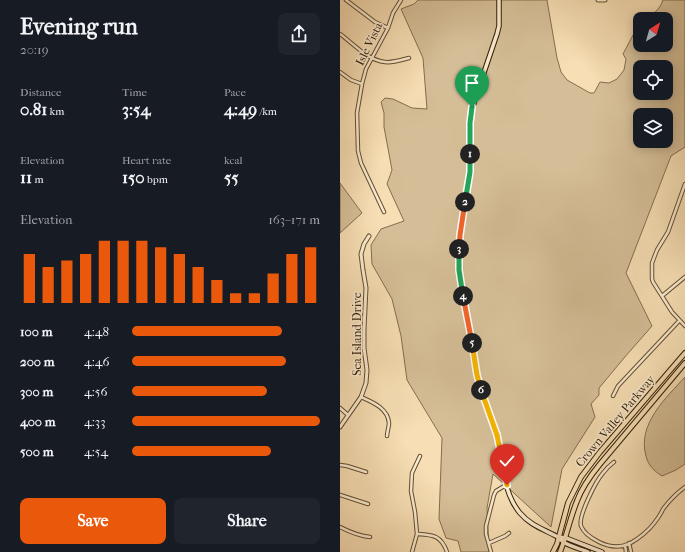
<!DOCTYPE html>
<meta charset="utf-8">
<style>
:root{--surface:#171b24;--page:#20242c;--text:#f1f3f6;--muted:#9ea1a6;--accent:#ea580c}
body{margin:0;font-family:"IM FELL French Canon",serif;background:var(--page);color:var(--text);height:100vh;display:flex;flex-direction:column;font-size:15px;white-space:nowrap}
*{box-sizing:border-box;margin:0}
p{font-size:13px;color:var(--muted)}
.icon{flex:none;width:22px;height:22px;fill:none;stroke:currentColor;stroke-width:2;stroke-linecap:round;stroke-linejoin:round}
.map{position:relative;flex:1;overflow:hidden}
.panel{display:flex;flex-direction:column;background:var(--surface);width:340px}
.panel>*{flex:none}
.needle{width:26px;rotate:37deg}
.buttons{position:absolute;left:293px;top:12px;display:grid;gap:8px}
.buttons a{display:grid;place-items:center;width:40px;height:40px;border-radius:8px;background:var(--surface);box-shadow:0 2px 10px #0003;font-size:20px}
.pin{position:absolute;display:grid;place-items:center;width:34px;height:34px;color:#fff;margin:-41px -17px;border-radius:50% 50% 50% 0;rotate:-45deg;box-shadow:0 0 4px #0007}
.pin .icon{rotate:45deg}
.km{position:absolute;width:20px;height:20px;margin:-10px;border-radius:50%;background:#222;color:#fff;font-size:11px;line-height:20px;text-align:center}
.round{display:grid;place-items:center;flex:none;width:42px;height:42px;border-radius:8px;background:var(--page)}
.summary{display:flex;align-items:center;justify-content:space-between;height:68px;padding:0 20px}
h1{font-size:22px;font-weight:800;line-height:30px}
.metrics{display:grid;grid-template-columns:repeat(3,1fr);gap:6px;height:68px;padding:4px 20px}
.metrics div{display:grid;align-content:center}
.metrics b{font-size:17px;font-weight:800}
.metrics small{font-size:11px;font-weight:400}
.metrics p{font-size:11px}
.chart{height:112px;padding:8px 20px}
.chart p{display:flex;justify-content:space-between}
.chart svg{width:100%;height:72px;margin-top:4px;stroke:var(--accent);stroke-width:6}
.cta{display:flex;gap:8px;margin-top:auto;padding:8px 20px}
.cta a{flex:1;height:46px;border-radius:8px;background:var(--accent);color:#fff;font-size:16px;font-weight:800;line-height:46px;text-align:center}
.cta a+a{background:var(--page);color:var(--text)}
ul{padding:0 20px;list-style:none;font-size:13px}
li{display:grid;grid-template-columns:64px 48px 1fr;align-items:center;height:30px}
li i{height:10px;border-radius:5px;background:var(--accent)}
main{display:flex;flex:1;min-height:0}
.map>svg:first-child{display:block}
</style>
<main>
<section class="panel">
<div class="summary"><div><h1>Evening run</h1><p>20:19</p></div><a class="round"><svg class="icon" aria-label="share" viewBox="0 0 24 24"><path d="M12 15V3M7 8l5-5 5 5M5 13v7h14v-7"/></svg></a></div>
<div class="metrics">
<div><p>Distance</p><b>0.81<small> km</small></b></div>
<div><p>Time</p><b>3:54</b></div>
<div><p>Pace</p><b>4:49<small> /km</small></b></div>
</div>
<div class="metrics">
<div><p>Elevation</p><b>11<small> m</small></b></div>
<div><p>Heart rate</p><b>150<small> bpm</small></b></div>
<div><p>kcal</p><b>55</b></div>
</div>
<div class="chart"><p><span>Elevation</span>163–171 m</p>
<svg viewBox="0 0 160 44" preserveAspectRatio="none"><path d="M5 44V14M15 44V22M25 44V18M35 44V14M45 44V6M55 44V6M65 44V6M75 44V10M85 44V14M95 44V22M105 44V30M115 44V38M125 44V38M135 44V26M145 44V14M155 44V10"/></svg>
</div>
<ul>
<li><b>100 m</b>4:48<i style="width:80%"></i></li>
<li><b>200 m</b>4:46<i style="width:82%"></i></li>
<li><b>300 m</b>4:56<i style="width:72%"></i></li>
<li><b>400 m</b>4:33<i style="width:100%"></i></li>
<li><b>500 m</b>4:54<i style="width:74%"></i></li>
</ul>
<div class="cta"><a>Save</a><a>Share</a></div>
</section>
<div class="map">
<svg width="345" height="552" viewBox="0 0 345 552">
<rect width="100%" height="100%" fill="#f7deb4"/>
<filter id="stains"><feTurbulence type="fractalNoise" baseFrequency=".005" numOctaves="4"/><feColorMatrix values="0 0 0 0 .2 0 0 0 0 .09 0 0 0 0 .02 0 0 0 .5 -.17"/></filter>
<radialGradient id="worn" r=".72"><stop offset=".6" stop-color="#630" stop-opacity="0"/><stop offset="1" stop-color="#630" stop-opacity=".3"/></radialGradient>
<path fill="#d5be97" stroke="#836e4f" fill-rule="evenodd" d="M78,0H207L217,58L221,72L227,80L250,93H254L260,82L269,83L277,79L284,70L286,59L283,54L300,22V45H326V19H304C314,13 319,11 323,0H345V147L331,156L286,273L312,326L284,358L259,388V395L251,404L255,417L222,469L211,527L153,474L147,508L149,552H121L118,541L106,538L99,519L102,438L67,380L61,336L52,299L32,264L31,245L41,229L64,221L47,184L52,170L44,127V113L41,102L45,98L53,99L72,108L87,109L83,58L61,9L74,4ZM300,67H326V93H300ZM300,115H326V141H300Z
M0,183L22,213L0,233Z
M345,377V464L336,470L322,476C314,471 308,465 306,456C297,424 326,398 345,377Z"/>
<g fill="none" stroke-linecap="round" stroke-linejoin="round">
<defs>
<path id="minor" d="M6,0L35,22L48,28
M0,34C14,44 27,60 45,62C53,63 61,60 69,58
M0,72L11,80L22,84
M345,184L328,232L317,250L312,263V279L313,282L332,312L345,326
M44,212L21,163L18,151L17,113L22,84L26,69L48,28L53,13L61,0
M322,296L345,277
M273,396L278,386L339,321
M21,397C32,402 48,408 49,423C49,427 47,432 47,436
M0,408L8,415
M274,462C270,465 266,469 263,473C256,481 238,516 241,526C244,534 253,539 259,542C269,547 279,548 289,544C298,539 309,530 315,522C318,518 321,514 323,509C329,501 337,493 345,487
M0,465L7,466L26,472
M0,495L28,504
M0,527C10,532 19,536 30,537
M77,534C93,535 101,535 107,552
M149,543L165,536L169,533
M289,543L291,552
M285,545L286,552
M72,552L77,534L75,512L71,491L72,473L80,456
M151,552L146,534V526L154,495L156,491L166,485"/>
<path id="tertiary" d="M258,0H265
M0,427L21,397L26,383L27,370L24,348V329L26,288L23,270L21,254L24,244L29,236"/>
<path id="secondary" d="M159,0V26L157,34L135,99L131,114L130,132L131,172L121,224L119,246V271L121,284C127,317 131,354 140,386C145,404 153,420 157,438C163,463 163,493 180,513C190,525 203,529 216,536C220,538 222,542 225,543C232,547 241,549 248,552
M218,537L226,538L262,552"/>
<path id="primary" d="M213,552L217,544L228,503L241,477L260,452L345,353
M220,552C227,535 230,518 237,501C242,487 251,475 260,464L345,363"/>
</defs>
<use href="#minor" stroke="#624f32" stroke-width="4.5"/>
<use href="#tertiary" stroke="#624f32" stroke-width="5"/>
<use href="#secondary" stroke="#311f07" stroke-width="5.5"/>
<use href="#primary" stroke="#311f07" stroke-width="6"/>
<use href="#minor" stroke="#faeace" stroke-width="2.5"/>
<use href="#tertiary" stroke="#faeace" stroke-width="3"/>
<use href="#secondary" stroke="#faeace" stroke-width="3.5"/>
<use href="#primary" stroke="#f7deb4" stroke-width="4"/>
</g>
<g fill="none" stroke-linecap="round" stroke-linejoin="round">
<defs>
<path id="split-1" d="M130,154V123L132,107"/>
<path id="split-2" d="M125,202L130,172V154"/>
<path id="split-3" d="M119,249L120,235L125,202"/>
<path id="split-4" d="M119,249V270L123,296"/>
<path id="split-5" d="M123,296L132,343"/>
<path id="split-6" d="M132,343L137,375L141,390"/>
<path id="split-7" d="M141,390L157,435"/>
<path id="split-8" d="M157,435L167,485"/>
</defs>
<use href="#split-1" stroke="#fff" stroke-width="8"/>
<use href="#split-2" stroke="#fff" stroke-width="8"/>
<use href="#split-3" stroke="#fff" stroke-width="8"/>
<use href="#split-4" stroke="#fff" stroke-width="8"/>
<use href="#split-5" stroke="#fff" stroke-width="8"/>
<use href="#split-6" stroke="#fff" stroke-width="8"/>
<use href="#split-7" stroke="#fff" stroke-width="8"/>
<use href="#split-8" stroke="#fff" stroke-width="8"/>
<use href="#split-1" stroke="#22a559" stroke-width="5"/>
<use href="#split-2" stroke="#22a559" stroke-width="5"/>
<use href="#split-3" stroke="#f0652b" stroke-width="5"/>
<use href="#split-4" stroke="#22a559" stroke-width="5"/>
<use href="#split-5" stroke="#f0652b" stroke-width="5"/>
<use href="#split-6" stroke="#f5b400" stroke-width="5"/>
<use href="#split-7" stroke="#f5b400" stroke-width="5"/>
<use href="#split-8" stroke="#f5b400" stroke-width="5"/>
</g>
<g text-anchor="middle" stroke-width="3" stroke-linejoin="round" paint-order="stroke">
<g font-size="12" fill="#311f07" stroke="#faeace">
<text transform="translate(29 44) rotate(-64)" y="4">Isle Vista</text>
<text transform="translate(17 334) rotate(-90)" y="4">Sea Island Drive</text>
<text transform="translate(275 421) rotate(-50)" y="4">Crown Valley Parkway</text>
</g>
</g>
<rect width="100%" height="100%" filter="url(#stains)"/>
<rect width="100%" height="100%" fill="url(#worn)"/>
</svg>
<div class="buttons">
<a><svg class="needle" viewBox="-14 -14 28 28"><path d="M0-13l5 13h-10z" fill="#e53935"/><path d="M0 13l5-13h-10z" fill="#9ea1a6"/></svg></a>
<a><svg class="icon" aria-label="locate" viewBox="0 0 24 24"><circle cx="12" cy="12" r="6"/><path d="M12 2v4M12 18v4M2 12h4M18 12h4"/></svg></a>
<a><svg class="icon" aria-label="layers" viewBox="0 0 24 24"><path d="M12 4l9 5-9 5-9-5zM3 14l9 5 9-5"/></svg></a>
</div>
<div class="pin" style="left:132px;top:107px;background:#1e9e55"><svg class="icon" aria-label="arrive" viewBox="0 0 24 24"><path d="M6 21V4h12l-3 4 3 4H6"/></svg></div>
<div class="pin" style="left:167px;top:485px;background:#d93025"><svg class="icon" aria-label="check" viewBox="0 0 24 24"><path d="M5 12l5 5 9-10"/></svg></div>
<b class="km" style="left:130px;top:154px">1</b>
<b class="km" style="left:125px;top:202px">2</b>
<b class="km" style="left:119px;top:249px">3</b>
<b class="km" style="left:123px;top:296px">4</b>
<b class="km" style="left:132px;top:343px">5</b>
<b class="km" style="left:141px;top:390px">6</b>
</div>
</main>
